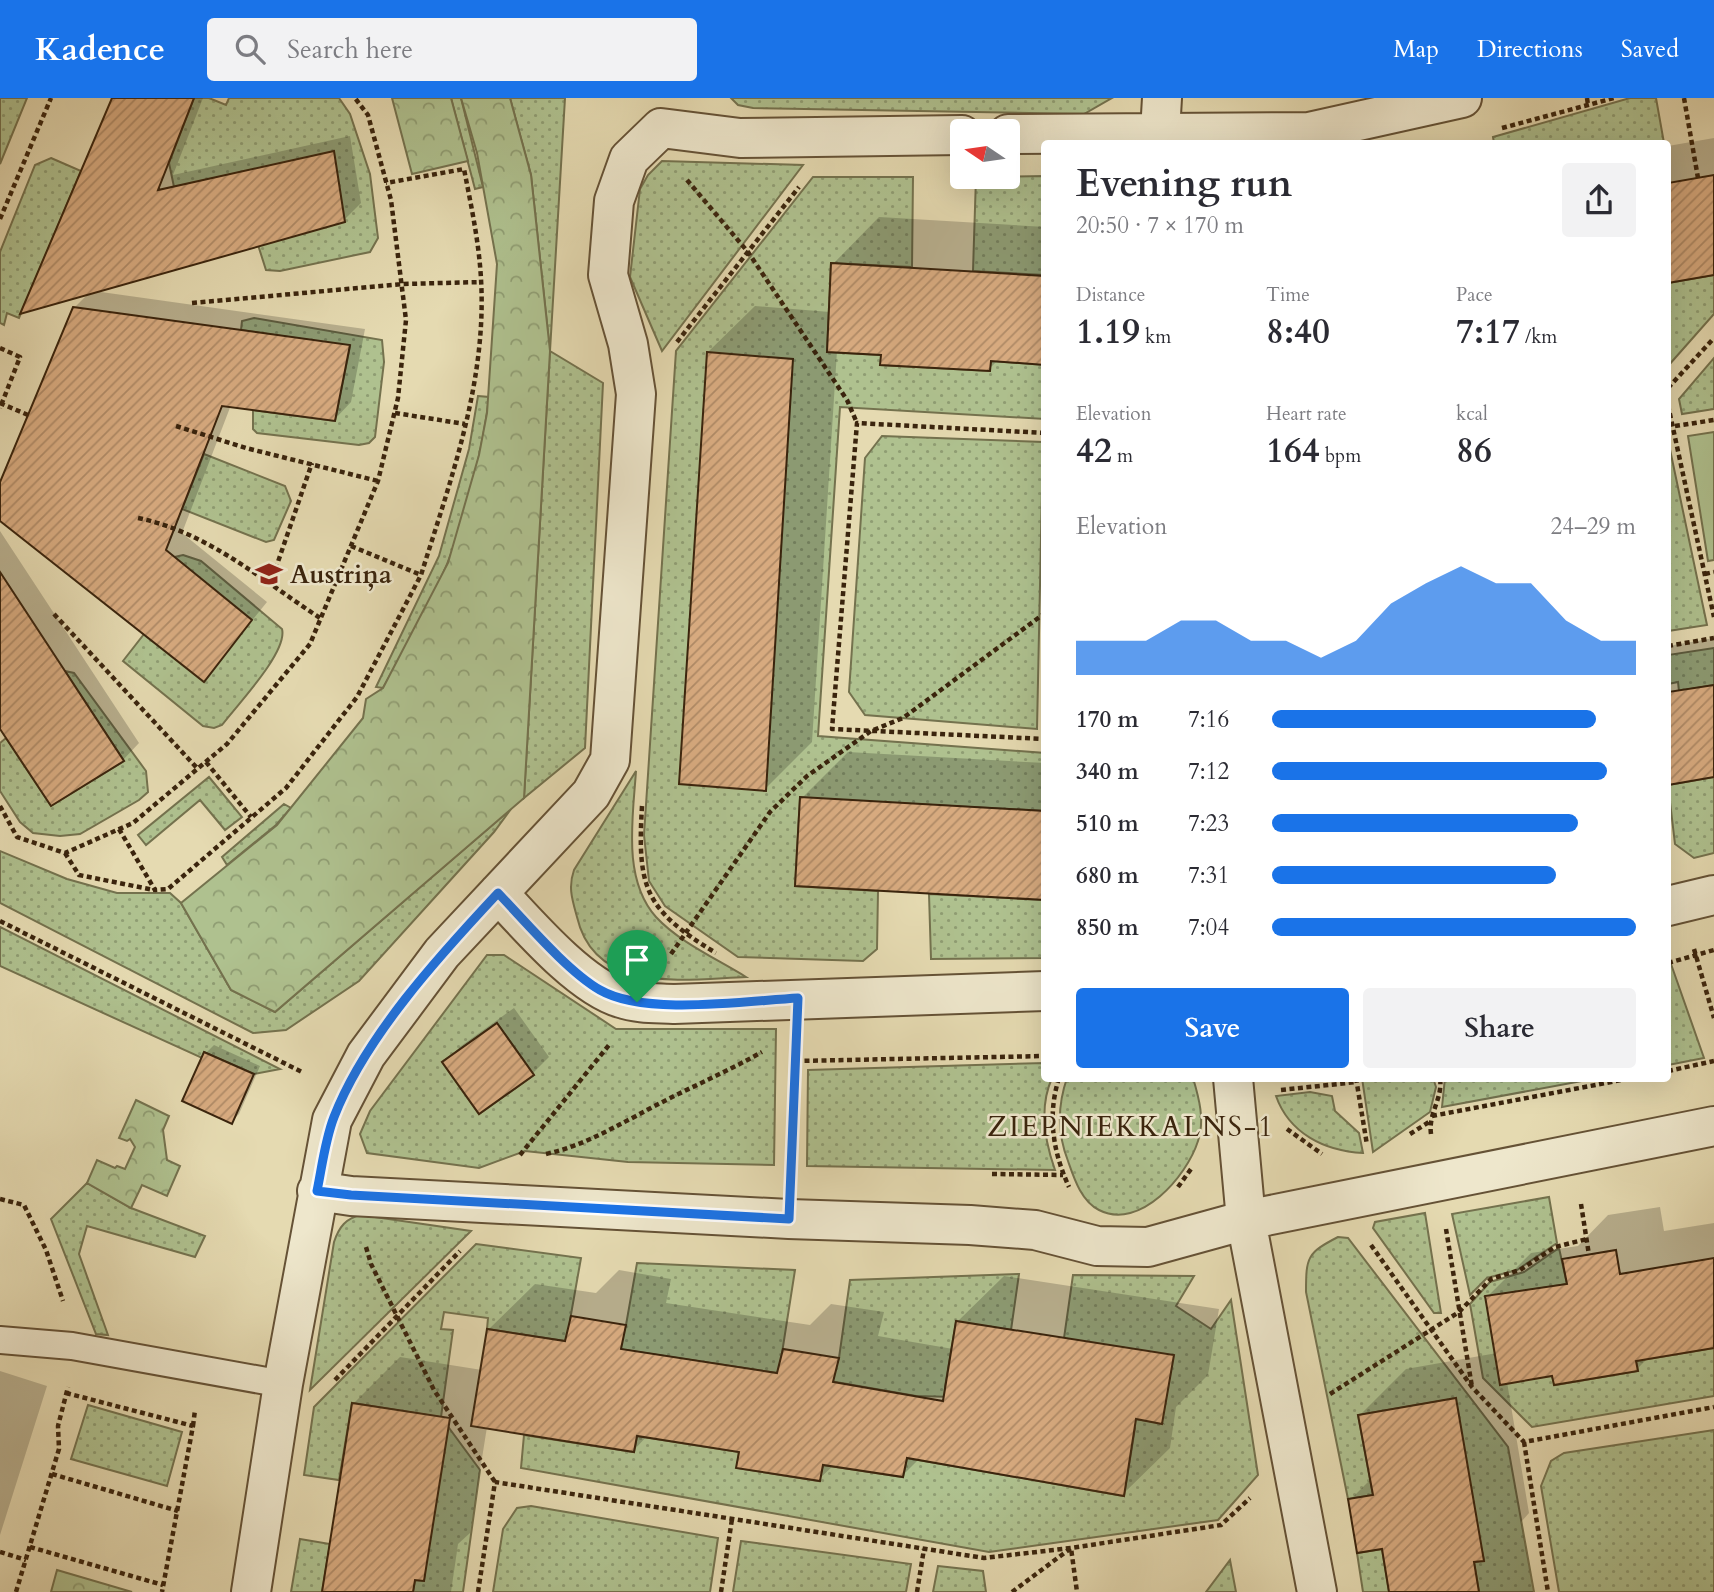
<!DOCTYPE html>
<meta charset="utf-8">
<style>
:root{--surface:#fff;--page:#f2f2f3;--text:#2b2b33;--muted:#7c7c81;--accent:#1a73e8}
body{margin:0;font-family:Cardo,serif;background:var(--page);color:var(--text);height:100vh;display:flex;flex-direction:column;font-size:26px;white-space:nowrap}
*{box-sizing:border-box;margin:0}
p{font-size:23px;color:var(--muted)}
.icon{flex:none;width:38px;height:38px;fill:none;stroke:currentColor;stroke-width:2;stroke-linecap:round;stroke-linejoin:round}
.map{position:relative;flex:1;overflow:hidden}
.drawer{position:absolute;left:1041px;top:42px;width:630px;height:942px;display:flex;flex-direction:column;background:var(--surface);border-radius:7px;box-shadow:0 7px 28px #0002}
.drawer>*{flex:none}
.needle{width:46px;rotate:283deg}
.controls{position:absolute;left:950px;top:21px;display:grid;gap:14px}
.controls a{display:grid;place-items:center;width:70px;height:70px;border-radius:7px;background:var(--surface);box-shadow:0 7px 28px #0002;font-size:35px}
.pin{position:absolute;display:grid;place-items:center;width:60px;height:60px;color:#fff;margin:-72px -30px;border-radius:50% 50% 50% 0;rotate:-45deg;box-shadow:0 0 7px #0007}
.pin .icon{rotate:45deg}
.round{display:grid;place-items:center;flex:none;width:74px;height:74px;border-radius:7px;background:var(--page)}
.head{display:flex;align-items:center;justify-content:space-between;height:119px;padding:0 35px}
h1{font-size:38px;font-weight:700;line-height:52px}
.figures{display:grid;grid-template-columns:repeat(3,1fr);gap:10px;height:119px;padding:7px 35px}
.figures div{display:grid;align-content:center}
.figures b{font-size:35px;font-weight:700}
.figures small{font-size:19px;font-weight:400}
.figures p{font-size:19px}
.chart{height:196px;padding:14px 35px}
.chart p{display:flex;justify-content:space-between}
.chart svg{width:100%;height:126px;margin-top:7px;fill:var(--accent);opacity:.7}
.button{display:flex;gap:14px;margin-top:auto;padding:14px 35px}
.button a{flex:1;height:80px;border-radius:7px;background:var(--accent);color:#fff;font-size:28px;font-weight:700;line-height:80px;text-align:center}
.button a+a{background:var(--page);color:var(--text)}
ul{padding:0 35px;list-style:none;font-size:23px}
li{display:grid;grid-template-columns:112px 84px 1fr;align-items:center;height:52px}
li i{height:18px;border-radius:9px;background:var(--accent)}
header{display:flex;align-items:center;gap:42px;box-sizing:border-box;height:98px;padding:0 35px;background:var(--accent);color:#fff}
header strong{font-size:33px}
nav{display:flex;gap:38px;margin-inline-start:auto;font-size:24px}
.search{width:490px;height:63px;background:var(--page);display:flex;align-items:center;gap:18px;box-sizing:border-box;padding:0 24px;border-radius:7px;color:var(--muted);font-size:26px}
.map>svg:first-child{display:block}
</style>
<header>
<strong>Kadence</strong>
<div class="search"><svg class="icon" aria-label="search" viewBox="0 0 24 24"><circle cx="10" cy="10" r="6"/><path d="M15 15l6 6"/></svg>Search here</div>
<nav><a>Map</a><a>Directions</a><a>Saved</a></nav>
</header>
<div class="map">
<svg width="1714" height="1494" viewBox="0 0 1714 1494">
<defs>
<pattern id="grass-dots" width="8" height="8" patternUnits="userSpaceOnUse" patternTransform="scale(1.75)"><rect width="8" height="8" fill="#afc18f"/><path d="M2 2h.1M6 6h.1" fill="none" stroke="#8f9d73" stroke-width="1.8" stroke-linecap="round"/></pattern>
<pattern id="park-crowns" width="20" height="18" patternUnits="userSpaceOnUse" patternTransform="scale(1.75)"><rect width="20" height="18" fill="#afc18f"/><path d="M2 6a3 3 0 1 1 6 0M12 15a3 3 0 1 1 6 0" fill="none" stroke="#8f9d73"/></pattern>
<pattern id="building-hatch" width="6" height="6" patternUnits="userSpaceOnUse" patternTransform="scale(1.75)"><rect width="6" height="6" fill="#d7aa7f"/><path d="M-1 1l2-2M0 6l6-6M5 7l2-2" fill="none" stroke="#af8a66"/></pattern>
</defs>
<rect width="100%" height="100%" fill="#e5dab1"/>
<filter id="stains"><feTurbulence type="fractalNoise" baseFrequency=".00286" numOctaves="4"/><feColorMatrix values="0 0 0 0 .2 0 0 0 0 .09 0 0 0 0 .02 0 0 0 .5 -.17"/></filter>
<radialGradient id="worn" r=".72"><stop offset=".6" stop-color="#630" stop-opacity="0"/><stop offset="1" stop-color="#630" stop-opacity=".3"/></radialGradient>
<path fill="url(#grass-dots)" stroke="#74724e" stroke-width="2" fill-rule="evenodd" d="M0,0H27L0,66Z
M194,0H209L226,7L229,0H339L350,16L370,76L378,140L370,154L280,173L266,172L258,147L174,89L169,65Z
M451,0H461L483,89L475,91Z
M510,0H565L550,253L603,285L585,650L524,700L550,253L531,77Z
M731,0H1112L1084,16L753,10L738,7Z
M1630,0H1656L1664,45H1494L1493,39Z
M51,60L81,73L19,220L7,215L4,227L0,225V154L35,67Z
M662,63L803,67L662,253L630,179L640,91L648,77Z
M1045,78V177L973,173L976,79Z
M813,79H913L912,169L831,165L827,254L881,257V267L989,273L991,263L1045,267V321L840,309L818,638L1045,655V713L800,700L795,788L878,793L877,851L863,863L738,859L665,808L649,783L644,737L676,253Z
M1714,177V216L1668,268V185Z
M254,220L382,242L384,264L375,339L369,345L359,347L257,335L253,331V312L335,323L350,248L241,232L242,223Z
M1714,260V311L1682,316L1679,301Z
M478,298L489,299C483,350 466,419 447,466C429,509 405,549 383,590L376,589L439,458L469,351Z
M882,338L1043,344L1037,631L865,617L849,594L865,360Z
M1668,342L1707,527L1668,533Z
M204,356L285,388L291,403L274,442L266,444L182,411Z
M183,457L201,463L282,531C288,554 237,607 222,627L214,630L203,628L123,563L144,536L174,459Z
M1714,550V587L1679,593L1678,584L1668,586V557Z
M65,573L74,575L146,673L148,694L139,702L80,736L60,738L33,735L20,724L0,693V645L6,640L51,708L124,663Z
M636,673C633,719 622,781 656,819C679,844 717,861 746,879C685,881 595,897 577,819C572,801 568,789 574,772Z
M209,679L242,719L225,732L200,702L146,747L138,737Z
M1714,679V755L1694,760L1675,746L1668,687Z
M284,706L291,710L276,727L227,767L222,759Z
M511,711L494,734L359,883L286,932L253,935L0,805V753L67,781L117,795H170L181,805L231,892L275,914Z
M929,796L1045,802V860L931,861Z
M0,829L280,971L254,976L204,954L202,960L0,868Z
M487,857H504L616,931H776L774,1067L628,1064L525,1053L479,1070L367,1055L360,1036L370,1013ZM497,925L534,977L479,1016L442,964Z
M1671,866L1704,960L1668,967V868Z
M1045,965V980H1052C1039,1009 1045,1044 1055,1072L807,1068L808,972Z
M1067,980H1193C1199,1000 1205,1022 1198,1043C1187,1078 1140,1133 1099,1112C1081,1103 1074,1080 1068,1063C1057,1035 1057,1009 1067,980Z
M1362,980H1433L1436,989L1430,1014L1373,1054Z
M1445,980H1598L1442,1009Z
M1310,994L1332,998L1335,1013L1359,1035L1363,1055C1324,1053 1289,1035 1276,998Z
M87,1085L131,1110L205,1138L195,1159L87,1128L79,1156L108,1237L96,1236L51,1121Z
M1549,1099L1557,1145L1517,1172L1487,1180L1470,1197L1452,1116Z
M1425,1115L1441,1215H1434L1373,1130L1375,1124Z
M361,1117L471,1133L310,1292L334,1144C339,1129 346,1120 361,1117Z
M1338,1139L1348,1140L1508,1349L1534,1494H1479L1474,1464L1484,1462L1447,1302L1358,1317L1373,1397L1348,1401L1306,1194C1306,1159 1307,1155 1338,1139Z
M476,1146L581,1160L570,1222L571,1244L487,1231L488,1220L444,1214L441,1231L453,1232L441,1319L480,1372L463,1494H413L415,1482L424,1483L440,1319L352,1305L339,1382L304,1377L314,1309Z
M1559,1150L1567,1186L1485,1199L1552,1278L1555,1287L1638,1273L1636,1263L1714,1250V1298L1532,1329L1483,1280L1470,1206L1490,1184L1524,1174Z
M637,1165L795,1172L782,1255L783,1276L618,1251L626,1227Z
M1019,1176L1011,1232L956,1224L945,1289L953,1299L916,1298L830,1283L839,1260L850,1182Z
M1073,1177L1194,1178L1176,1208L1211,1231L1231,1202L1258,1377L1218,1422L989,1454L521,1370L524,1337L634,1354L637,1338L739,1354L737,1370L819,1383L823,1367L903,1379L907,1360L1124,1398L1135,1330L1128,1320L1162,1325L1064,1240Z
M88,1307L182,1334L167,1388L71,1361Z
M1714,1332V1494H1559L1541,1388L1551,1363L1564,1355Z
M531,1408L718,1440L710,1494H493L503,1431L517,1410Z
M300,1441L330,1446L322,1494H291Z
M741,1443L911,1466L906,1494H733Z
M1382,1451L1389,1494H1363L1357,1455Z
M1230,1462L1236,1494H1206Z
M938,1468L983,1473L986,1494H933Z"/>
<path fill="url(#park-crowns)" stroke="#74724e" stroke-width="2" d="M392,0H451L468,63L412,76Z
M461,0H510L531,77L550,253L524,700L275,914L231,892L181,805L277,727L363,620L366,601L383,590L448,465L479,357L487,315L497,166L477,55Z
M136,1002L169,1018L163,1032L167,1062L180,1068L167,1098L142,1087L131,1110L87,1085L97,1062L115,1070L117,1068L125,1071L135,1049L130,1041L127,1043L119,1040Z
M57,1472L132,1494H51Z"/>
<path fill="#afc18f" stroke="#74724e" stroke-width="2" d="M1714,334V462L1708,463L1688,338Z"/>
<path fill="#0003" d="M114,0H203L173,77L350,38L361,105L344,122L94,193L365,231L351,304L335,321L231,307L182,435L267,504L204,582L0,421V389L74,210L90,194Z
M1714,40V175L1668,183V48Z
M879,119L1045,129V265L998,262L989,271L883,256L837,253L812,644L765,691L708,254L755,208L830,214L833,166Z
M0,433L139,645L123,662L0,628Z
M1714,540V677L1668,685V548Z
M848,654L1045,665V801L802,700Z
M514,910L549,959L533,975L479,1014L444,964L461,948Z
M214,947L260,968L239,1016L231,1024L206,955Z
M1660,1109L1664,1133L1714,1125V1249L1649,1259L1637,1271L1554,1275L1507,1284L1529,1415L1521,1424L1533,1494H1391L1383,1449L1350,1402L1372,1380L1360,1317L1406,1271L1497,1255L1487,1199L1531,1155L1578,1148L1608,1117Z
M619,1172L671,1181L666,1205L810,1227L831,1206L884,1214L878,1238L953,1251L957,1224L1004,1178L1219,1211L1208,1277L1176,1309L1170,1350L1123,1396L920,1360L903,1377L834,1367L819,1381L741,1352L648,1337L634,1352L487,1329L470,1435L458,1446L451,1494H323L353,1306L400,1259L482,1272L488,1232L535,1186L596,1195Z
M0,1273L47,1288L0,1437Z"/>
<path fill="url(#building-hatch)" stroke="#3a240d" stroke-width="2" d="M112,0H194L158,92L334,53L345,124L20,216Z
M1714,77V177L1668,185V85Z
M831,165L1045,178V267L991,263L990,273L880,267L881,257L827,254Z
M73,209L350,247L335,323L222,308L166,452L252,522L204,584L0,423V384Z
M707,254L793,261L766,693L679,686Z
M0,474L124,663L51,708L0,631Z
M1714,587V679L1668,687V594Z
M800,699L1045,713V802L795,788Z
M497,925L534,977L479,1016L442,964Z
M204,954L254,976L232,1026L182,1003Z
M1616,1152L1620,1176L1714,1160V1250L1636,1263L1638,1273L1554,1287L1552,1278L1500,1287L1485,1198L1567,1186L1562,1161Z
M571,1218L626,1227L621,1251L777,1275L783,1251L839,1260L833,1284L943,1303L956,1223L1174,1257L1162,1326L1136,1321L1124,1398L907,1360L903,1379L823,1367L820,1383L736,1370L739,1354L637,1338L634,1354L471,1328L487,1231L565,1243Z
M1456,1300L1484,1463L1474,1464L1479,1494H1389L1382,1451L1357,1455L1348,1401L1373,1397L1358,1317Z
M352,1305L450,1320L424,1483L415,1482L413,1494H322Z"/>
<g fill="none" stroke-linecap="round" stroke-linejoin="round">
<defs>
<path id="lane" d="M0,1242L72,1248L283,1286"/>
<path id="street" d="M1160,34L1162,0
M1008,36L1309,34L1462,0
M498,795C528,827 580,888 621,900C638,906 656,905 674,906L1045,893
M1668,808L1714,797
M1233,980L1246,1122L1317,1494
M317,1093L351,1098L789,1121L970,1127L1035,1132L1097,1148L1148,1149L1246,1122L1714,1028
M251,1494L283,1286L332,1022L366,957L442,855L591,696L610,662L636,296L628,246L608,177L614,103L629,61L661,30L740,40L962,37"/>
</defs>
<use href="#lane" stroke="#655236" stroke-width="30"/>
<use href="#street" stroke="#655236" stroke-width="42"/>
<path stroke="#3a240d" stroke-width="4.5" stroke-dasharray="5 3.5" stroke-linecap="butt" d="M1587,0L1588,7
M1684,0L1698,80
M1502,30L1614,0
M687,82L748,154L847,302L857,325
M0,121L51,0
M192,205L403,186L482,184
M677,244L799,89
M0,250L20,259L0,310
M1668,290L1714,240
M0,305L28,317
M1668,307L1714,519
M395,315L465,326
M176,328L246,350L378,383
M1675,328L1714,322
M1045,335L857,325L832,631L1045,641
M138,420C207,434 262,482 320,520
M351,448L421,477C451,381 487,283 481,181C479,144 471,107 464,71L386,85
M1705,476L1714,474
M270,487L312,365
M54,516L197,670
M1668,548L1714,540
M206,664L251,719
M0,708L17,739L65,755L133,725L227,646L310,546L378,383L398,300L406,222L391,102L368,17L355,0
M642,708C637,790 645,812 716,855
M119,731L155,792L168,791L286,690L357,599L421,477
M65,755L79,777L154,792
M0,823L302,974
M1694,851L1714,920
M671,856L770,714L807,678L871,633L903,620L1045,515
M1668,865L1714,852
M796,963L1045,958
M1668,973L1714,963
M1059,980C1047,1018 1053,1054 1069,1089
M1356,980L1367,1047
M1281,992L1357,984
M1432,1018L1632,980
M1287,1031L1322,1056
M1410,1036L1429,1024
M1431,1036C1428,1015 1443,1001 1440,980
M546,1056C581,1048 605,1034 636,1018C677,995 721,977 762,954
M520,1057L609,947
M791,1071L796,951
M992,1076L1063,1077
M1178,1089L1191,1071
M0,1101L24,1107L46,1152L63,1203
M1581,1106L1589,1157
M1446,1131L1472,1289
M1371,1147L1472,1289L1524,1344L1714,1309
M366,1149L371,1166L434,1292L495,1384
M335,1282L460,1153
M66,1295L193,1328L162,1494
M1330,1296L1459,1214L1491,1181L1520,1172L1555,1149L1587,1141
M193,1328L195,1312
M1524,1344L1548,1494
M52,1376L178,1413
M30,1449L163,1487
M0,1454L26,1462
M16,1494L59,1351L58,1328L68,1289
M478,1494L495,1384L984,1460L1071,1450L1221,1427L1250,1400
M721,1494L732,1421
M917,1494L924,1451
M1012,1494L1071,1450L1077,1494"/>
<use href="#lane" stroke="#eee7cc" stroke-width="26"/>
<use href="#street" stroke="#eee7cc" stroke-width="38"/>
</g>
<g fill="none" stroke-linecap="round" stroke-linejoin="round">
<defs>
<path id="route" d="M498,795C525,823 567,873 600,892C645,918 745,903 798,900L789,1121L351,1097L317,1093C322,1069 325,1042 334,1019C365,939 439,858 498,795Z"/>
</defs>
<use href="#route" stroke="#fff" stroke-width="14"/>
<use href="#route" stroke="#1a73e8" stroke-width="9"/>
</g>
<defs>
<symbol id="school-bare" viewBox="-9 -9 18 18"><path d="M0-5L7-2L0 1L-7-2ZM-4 1L0 2.5L4 1V4Q0 6-4 4Z" fill="#8f2418" stroke="#eee7cc" stroke-width="2.5" paint-order="stroke"/></symbol>
</defs>
<g fill-rule="evenodd">
<use href="#school-bare" x="250" y="457" width="38" height="38"/>
</g>
<g text-anchor="middle" stroke-width="5" stroke-linejoin="round" paint-order="stroke">
<g font-size="26" font-weight="bold" fill="#3a240d" stroke="#eee7cc" text-anchor="start">
<text x="290" y="485">Austriņa</text>
</g>
<g font-size="28" letter-spacing="2" fill="#3a240d" stroke="#eee7cc">
<text x="1131" y="1038">ZIEPNIEKKALNS-1</text>
</g>
</g>
<rect width="100%" height="100%" filter="url(#stains)"/>
<rect width="100%" height="100%" fill="url(#worn)"/>
</svg>
<div class="controls">
<a><svg class="needle" viewBox="-14 -14 28 28"><path d="M0-13l5 13h-10z" fill="#e53935"/><path d="M0 13l5-13h-10z" fill="#7c7c81"/></svg></a>
</div>
<div class="pin" style="left:637px;top:904px;background:#1e9e55"><svg class="icon" aria-label="arrive" viewBox="0 0 24 24"><path d="M6 21V4h12l-3 4 3 4H6"/></svg></div>
<section class="drawer">
<div class="head"><div><h1>Evening run</h1><p>20:50 · 7 × 170 m</p></div><a class="round"><svg class="icon" aria-label="share" viewBox="0 0 24 24"><path d="M12 15V3M7 8l5-5 5 5M5 13v7h14v-7"/></svg></a></div>
<div class="figures">
<div><p>Distance</p><b>1.19<small> km</small></b></div>
<div><p>Time</p><b>8:40</b></div>
<div><p>Pace</p><b>7:17<small> /km</small></b></div>
</div>
<div class="figures">
<div><p>Elevation</p><b>42<small> m</small></b></div>
<div><p>Heart rate</p><b>164<small> bpm</small></b></div>
<div><p>kcal</p><b>86</b></div>
</div>
<div class="chart"><p><span>Elevation</span>24–29 m</p>
<svg viewBox="0 0 160 44" preserveAspectRatio="none"><path d="M0 44V32L10 32L20 32L30 25L40 25L50 32L60 32L70 38L80 32L90 19L100 12L110 6L120 12L130 12L140 25L150 32L160 32V44z"/></svg>
</div>
<ul>
<li><b>170 m</b>7:16<i style="width:89%"></i></li>
<li><b>340 m</b>7:12<i style="width:92%"></i></li>
<li><b>510 m</b>7:23<i style="width:84%"></i></li>
<li><b>680 m</b>7:31<i style="width:78%"></i></li>
<li><b>850 m</b>7:04<i style="width:100%"></i></li>
</ul>
<div class="button"><a>Save</a><a>Share</a></div>
</section>
</div>
